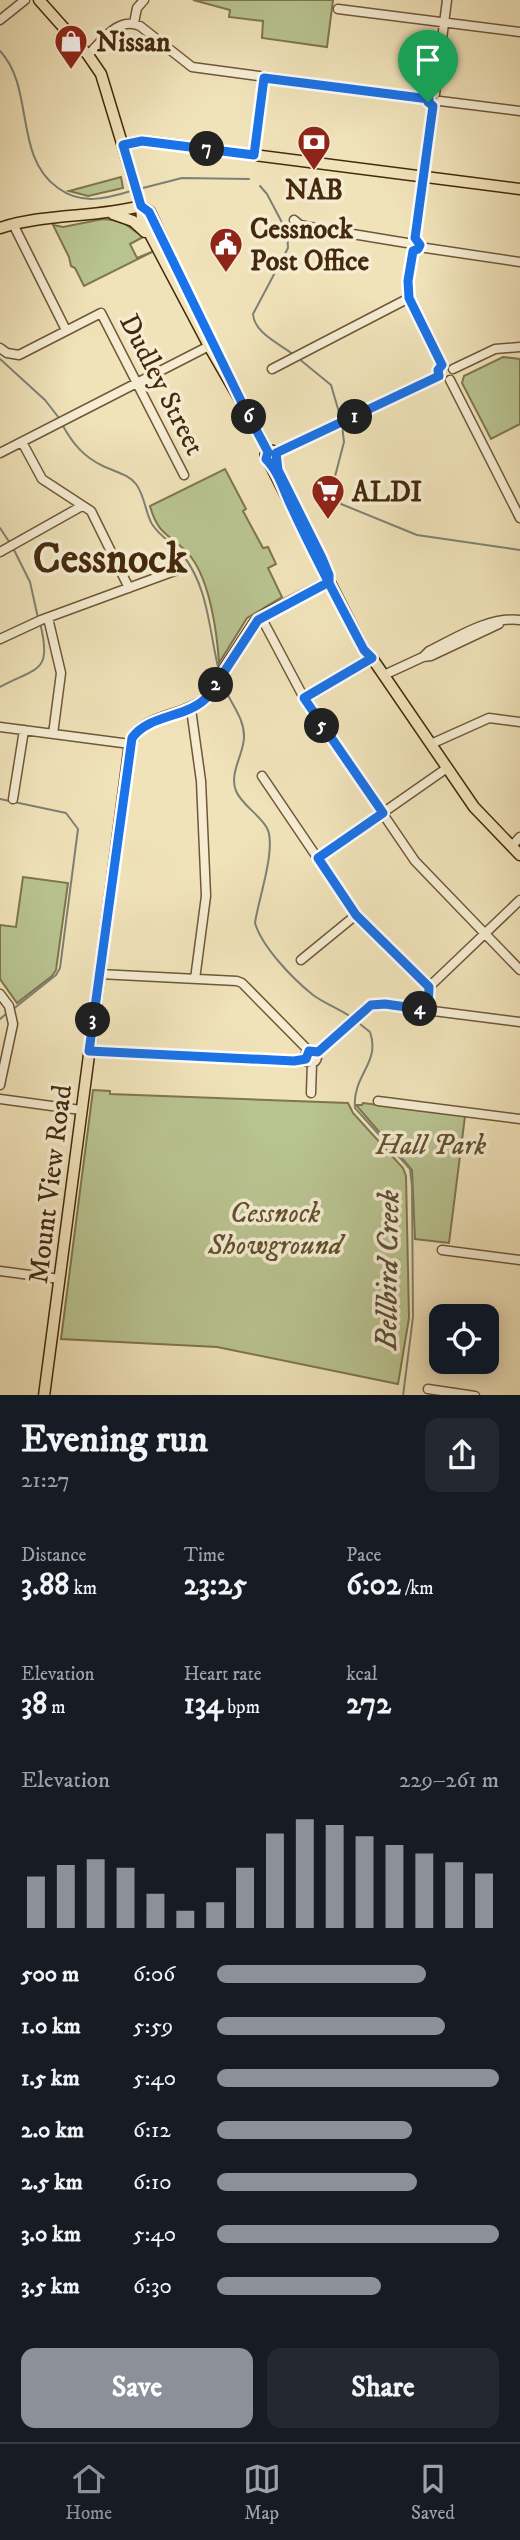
<!DOCTYPE html>
<meta charset="utf-8">
<style>
:root{--surface:#171b24;--page:#242831;--text:#f1f3f6;--muted:#9ea1a6;--line:#363941;--accent:#8c9099}
body{margin:0;font-family:"IM FELL DW Pica",serif;background:var(--page);color:var(--text);height:100vh;display:flex;flex-direction:column;font-size:26px;white-space:nowrap}
*{box-sizing:border-box;margin:0}
p{font-size:23px;color:var(--muted)}
.icon{flex:none;width:38px;height:38px;fill:none;stroke:currentColor;stroke-width:2;stroke-linecap:round;stroke-linejoin:round}
.map{position:relative;height:1395px;overflow:hidden}
.details{display:flex;flex-direction:column;background:var(--surface);flex:1}
.details>*{flex:none}
.controls{position:absolute;left:429px;top:1304px;display:grid;gap:14px}
.controls a{display:grid;place-items:center;width:70px;height:70px;border-radius:14px;background:var(--surface);box-shadow:0 4px 18px #0003;font-size:35px}
.pin{position:absolute;display:grid;place-items:center;width:60px;height:60px;color:#fff;margin:-72px -30px;border-radius:50% 50% 50% 0;rotate:-45deg;box-shadow:0 0 7px #0007}
.pin .icon{rotate:45deg}
.km{position:absolute;width:35px;height:35px;margin:-18px;border-radius:50%;background:#222;color:#fff;font-size:19px;line-height:35px;text-align:center}
.round{display:grid;place-items:center;flex:none;width:74px;height:74px;border-radius:14px;background:var(--page)}
.head{display:flex;align-items:center;justify-content:space-between;height:119px;padding:0 21px}
h1{font-size:38px;font-weight:700;line-height:52px}
.figures{display:grid;grid-template-columns:repeat(3,1fr);gap:10px;height:119px;padding:7px 21px}
.figures div{display:grid;align-content:center}
.figures b{font-size:30px;font-weight:700}
.figures small{font-size:19px;font-weight:400}
.figures p{font-size:19px}
.chart{height:196px;padding:14px 21px}
.chart p{display:flex;justify-content:space-between}
.chart svg{width:100%;height:126px;margin-top:7px;stroke:var(--accent);stroke-width:6}
.button{display:flex;gap:14px;margin-top:auto;padding:14px 21px}
.button a{flex:1;height:80px;border-radius:14px;background:var(--accent);color:#fff;font-size:28px;font-weight:700;line-height:80px;text-align:center}
.button a+a{background:var(--page);color:var(--text)}
ul{padding:0 21px;list-style:none;font-size:23px}
li{display:grid;grid-template-columns:112px 84px 1fr;align-items:center;height:52px}
li i{height:18px;border-radius:9px;background:var(--accent)}
.tab-bar{display:flex;justify-content:space-around;align-items:center;height:98px;border-top:2px solid var(--line);background:var(--surface);font-size:19px;color:var(--muted)}
.tab-bar a{display:grid;justify-items:center;gap:4px}
.tab-bar .selected{color:var(--accent)}
.map>svg:first-child{display:block}
</style>
<div class="map">
<svg width="520" height="1396" viewBox="0 0 520 1396">
<rect width="100%" height="100%" fill="#f0e2b9"/>
<filter id="stains"><feTurbulence type="fractalNoise" baseFrequency=".00286" numOctaves="4"/><feColorMatrix values="0 0 0 0 .2 0 0 0 0 .09 0 0 0 0 .02 0 0 0 .5 -.17"/></filter>
<radialGradient id="worn" r=".72"><stop offset=".6" stop-color="#630" stop-opacity="0"/><stop offset="1" stop-color="#630" stop-opacity=".3"/></radialGradient>
<path fill="#b8c390" stroke="#7e764e" stroke-width="2" d="M193,0H333L327,47L262,38L263,21L229,17L230,10Z
M121,177L123,188L88,196L69,191Z
M103,219L121,221L143,237L130,244L137,258L154,251L84,286L75,268L71,266L69,257L53,225L63,227Z
M503,357L520,359V424L491,439L462,383L464,376Z
M225,469L246,509L243,511L263,548L268,547L276,564L268,568L282,597L247,618L219,663C217,632 210,582 191,557C173,534 159,539 150,506Z
M23,877L68,883L56,970L52,976L17,1003L0,979V925L16,927Z
M93,1090L110,1091V1094L348,1103L353,1113L403,1168L406,1176L409,1318L398,1384L217,1347L61,1339Z
M363,1103L465,1116L449,1243L415,1239L412,1170L356,1105H362Z"/>
<g fill="none" stroke-linecap="round" stroke-linejoin="round">
<path stroke="#7c8175" stroke-width="2" d="M0,51C35,88 13,156 58,188C81,205 105,199 131,191
M260,186L267,194L287,232L288,248L253,314C254,333 280,344 294,355
M139,189L182,178L249,179
M298,358L331,385L341,419
M0,359L45,400L59,418
M342,425L344,442L333,484L341,504L417,535L520,550
M63,426C73,444 84,457 103,466C115,472 128,474 136,484C145,496 145,512 152,524C160,537 173,543 182,554C209,587 209,632 219,671
M0,528L10,543
M13,548L30,582L38,618
M221,679C227,700 245,716 244,738C243,756 229,773 236,791C242,805 259,814 267,828C277,848 258,900 255,923C262,947 293,979 313,995C324,1003 339,1009 351,1017
M0,687C36,667 53,674 40,623
M0,799L66,813L78,829L60,968L56,975L12,1010
M0,1019L7,1013
M355,1020L370,1032C381,1063 352,1075 355,1108L410,1169L412,1186L413,1317L403,1396"/>
<defs>
<path id="minor" d="M338,9L520,32
M0,20L25,0
M134,23L137,8L144,0
M88,55C102,41 118,16 140,26L192,67L429,99
M435,94L447,0
M440,101L520,111
M254,155L264,78
M294,220L300,225L310,227L407,243
M13,224L66,330
M415,238L433,106
M419,247L520,262
M413,251L408,281L409,298L442,365
M0,348L7,353L19,355L101,313L184,475
M272,369L409,298
M453,369L495,349L520,347
M450,380L520,518
M22,442L42,479L91,511L129,588
M0,453L209,346
M276,453L439,376
M0,552L82,506
M261,617L304,698L415,861L520,970
M48,618L61,673L53,734
M0,639L41,620L180,569
M423,657L431,656L499,624
M384,675L423,657L429,651C456,638 489,616 520,620
M304,698L372,658
M191,709L201,781L206,896L195,979
M0,727L130,744
M431,744L489,718L520,722
M262,776L356,915L429,987
M13,799L24,730
M512,846L520,837
M318,858L447,768
M301,960L356,915
M99,974L237,981L242,983L309,1051
M0,994L9,1006L13,1024L0,1085
M428,1010L429,987L520,900
M89,1051L294,1061L306,1059
M305 1057a6 6 0 1 1 12 0a6 6 0 1 1-12 0Z
M315,1053L367,1007L378,1004L520,1022
M311,1093L312,1063
M0,1099L81,1110
M378,1101L520,1119
M442,1250L520,1260
M0,1271L60,1279
M428,1389L475,1396"/>
<path id="major" d="M39,0L88,55L101,74L141,206L142,219L209,346L243,405
M123,145L142,141L160,143L520,189
M141,206L150,212L175,266
M113,214L133,221L145,232
M0,228C45,213 95,218 141,206
M242,402L268,452
M265.5 456a5.5 5.5 0 1 1 11 0a5.5 5.5 0 1 1-11 0Z
M269,462L364,650L372,658L474,807L520,855
M44,1396L130,744C141,714 182,718 204,700L255,622L268,613L329,582"/>
</defs>
<use href="#minor" stroke="#705737" stroke-width="11"/>
<use href="#major" stroke="#45290c" stroke-width="13"/>
<use href="#minor" stroke="#f5ecd2" stroke-width="8"/>
<use href="#major" stroke="#f0e2b9" stroke-width="10"/>
</g>
<g fill="none" stroke-linecap="round" stroke-linejoin="round">
<defs>
<path id="route" d="M428,102L433,106L415,238L420,245L418,249L413,251L408,281L409,298L442,365L438,370L439,376L276,453L278,470L322,558L329,575V582L258,620L209,695C189,719 150,713 132,738L89,1051L294,1061L306,1059L309,1051L318,1052L371,1005L385,1004L428,1010L429,987L356,915L318,858L383,813L304,698L372,658L364,650C339,603 314,556 292,508C284,492 279,472 266,459L268,452L243,405L149,212L141,206L123,145L142,141L254,155L264,78L429,99L428,102"/>
</defs>
<use href="#route" stroke="#fff" stroke-width="14"/>
<use href="#route" stroke="#1a73e8" stroke-width="9"/>
</g>
<defs>
<symbol id="shop-pin" viewBox="-11 -11 22 30"><path d="M0 17L-7.5 6A9.5 9.5 0 1 1 7.5 6Z" fill="#8f2418" stroke="#f5ecd2"/><path d="M-5-2.5h2.3a2.7 3.5 0 0 1 5.4 0H5L5.5 6h-11ZM-1.5-2.5h3a1.5 2.3 0 0 0-3 0Z" fill="#fff"/></symbol>
<symbol id="bank-pin" viewBox="-11 -11 22 30"><path d="M0 17L-7.5 6A9.5 9.5 0 1 1 7.5 6Z" fill="#8f2418" stroke="#f5ecd2"/><path d="M-6-4H6V4H-6ZM0-2.3a2.3 2.3 0 1 0 0 4.6a2.3 2.3 0 1 0 0-4.6Z" fill="#fff"/></symbol>
<symbol id="civic-pin" viewBox="-11 -11 22 30"><path d="M0 17L-7.5 6A9.5 9.5 0 1 1 7.5 6Z" fill="#8f2418" stroke="#f5ecd2"/><path d="M-.6-6.5H3V-4.5H.6V-3L4-1V1h2V6H-6V1h2V-1L-.6-3ZM-1.2 2.5V6h2.4V2.5Z" fill="#fff"/></symbol>
<symbol id="supermarket-pin" viewBox="-11 -11 22 30"><path d="M0 17L-7.5 6A9.5 9.5 0 1 1 7.5 6Z" fill="#8f2418" stroke="#f5ecd2"/><path d="M-6-5.5h2.5l.6 2H6L4.5 2H-2.5L-4.4-4H-6ZM-1.5 3.2a1.3 1.3 0 1 0 .1 0ZM3 3.2a1.3 1.3 0 1 0 .1 0Z" fill="#fff"/></symbol>
</defs>
<g fill-rule="evenodd">
<use href="#shop-pin" x="52" y="22" width="38" height="52"/>
<use href="#bank-pin" x="295" y="123" width="38" height="52"/>
<use href="#civic-pin" x="207" y="225" width="38" height="52"/>
<use href="#supermarket-pin" x="309" y="472" width="38" height="52"/>
</g>
<g text-anchor="middle" stroke-width="7" stroke-linejoin="round" paint-order="stroke">
<g font-size="28" font-weight="bold" fill="#45290c" stroke="#f5ecd2" text-anchor="start">
<text x="96" y="51">Nissan</text>
<text x="314" y="199" text-anchor="middle">NAB</text>
<text x="250" y="238">Cessnock<tspan x="250" dy="32">Post Office</tspan></text>
<text x="352" y="501">ALDI</text>
</g>
<g font-size="28" fill="#45290c" stroke="#f5ecd2">
<text transform="translate(163 384) rotate(63)" y="10">Dudley Street</text>
<text transform="translate(49 1184) rotate(-83)" y="10">Mount View Road</text>
</g>
<g font-size="28" font-style="italic" fill="#62502d" stroke="#f5ecd2">
<text x="431" y="1154">Hall Park</text>
<text x="275" y="1222">Cessnock<tspan x="275" dy="32">Showground</tspan></text>
</g>
<g font-size="30" font-style="italic" fill="#5c4e38" stroke="#f5ecd2">
<text transform="translate(387 1270) rotate(-89)" y="10">Bellbird Creek</text>
</g>
<g font-size="42" font-weight="bold" fill="#45290c" stroke="#f5ecd2">
<text x="110" y="572">Cessnock</text>
</g>
</g>
<rect width="100%" height="100%" filter="url(#stains)"/>
<rect width="100%" height="100%" fill="url(#worn)"/>
</svg>
<div class="controls">
<a><svg class="icon" aria-label="locate" viewBox="0 0 24 24"><circle cx="12" cy="12" r="6"/><path d="M12 2v4M12 18v4M2 12h4M18 12h4"/></svg></a>
</div>
<div class="pin" style="left:428px;top:102px;background:#1e9e55"><svg class="icon" aria-label="arrive" viewBox="0 0 24 24"><path d="M6 21V4h12l-3 4 3 4H6"/></svg></div>
<b class="km" style="left:355px;top:417px">1</b>
<b class="km" style="left:216px;top:685px">2</b>
<b class="km" style="left:93px;top:1020px">3</b>
<b class="km" style="left:420px;top:1009px">4</b>
<b class="km" style="left:322px;top:726px">5</b>
<b class="km" style="left:249px;top:417px">6</b>
<b class="km" style="left:207px;top:149px">7</b>
</div>
<section class="details">
<div class="head"><div><h1>Evening run</h1><p>21:27</p></div><a class="round"><svg class="icon" aria-label="share" viewBox="0 0 24 24"><path d="M12 15V3M7 8l5-5 5 5M5 13v7h14v-7"/></svg></a></div>
<div class="figures">
<div><p>Distance</p><b>3.88<small> km</small></b></div>
<div><p>Time</p><b>23:25</b></div>
<div><p>Pace</p><b>6:02<small> /km</small></b></div>
</div>
<div class="figures">
<div><p>Elevation</p><b>38<small> m</small></b></div>
<div><p>Heart rate</p><b>134<small> bpm</small></b></div>
<div><p>kcal</p><b>272</b></div>
</div>
<div class="chart"><p><span>Elevation</span>229–261 m</p>
<svg viewBox="0 0 160 44" preserveAspectRatio="none"><path d="M5 44V26M15 44V22M25 44V20M35 44V23M45 44V32M55 44V38M65 44V35M75 44V23M85 44V11M95 44V6M105 44V8M115 44V12M125 44V15M135 44V18M145 44V21M155 44V25"/></svg>
</div>
<ul>
<li><b>500 m</b>6:06<i style="width:74%"></i></li>
<li><b>1.0 km</b>5:59<i style="width:81%"></i></li>
<li><b>1.5 km</b>5:40<i style="width:100%"></i></li>
<li><b>2.0 km</b>6:12<i style="width:69%"></i></li>
<li><b>2.5 km</b>6:10<i style="width:71%"></i></li>
<li><b>3.0 km</b>5:40<i style="width:100%"></i></li>
<li><b>3.5 km</b>6:30<i style="width:58%"></i></li>
</ul>
<div class="button"><a>Save</a><a>Share</a></div>
</section>
<nav class="tab-bar">
<a class="selected"><svg class="icon" aria-label="home" viewBox="0 0 24 24"><path d="M3 11l9-7 9 7M6 9v11h12V9"/></svg>Home</a>
<a><svg class="icon" aria-label="map" viewBox="0 0 24 24"><path d="M3 6l6-2 6 2 6-2v14l-6 2-6-2-6 2zM9 4v14M15 6v14"/></svg>Map</a>
<a><svg class="icon" aria-label="saved" viewBox="0 0 24 24"><path d="M7 4h10v16l-5-4-5 4z"/></svg>Saved</a>
</nav>
